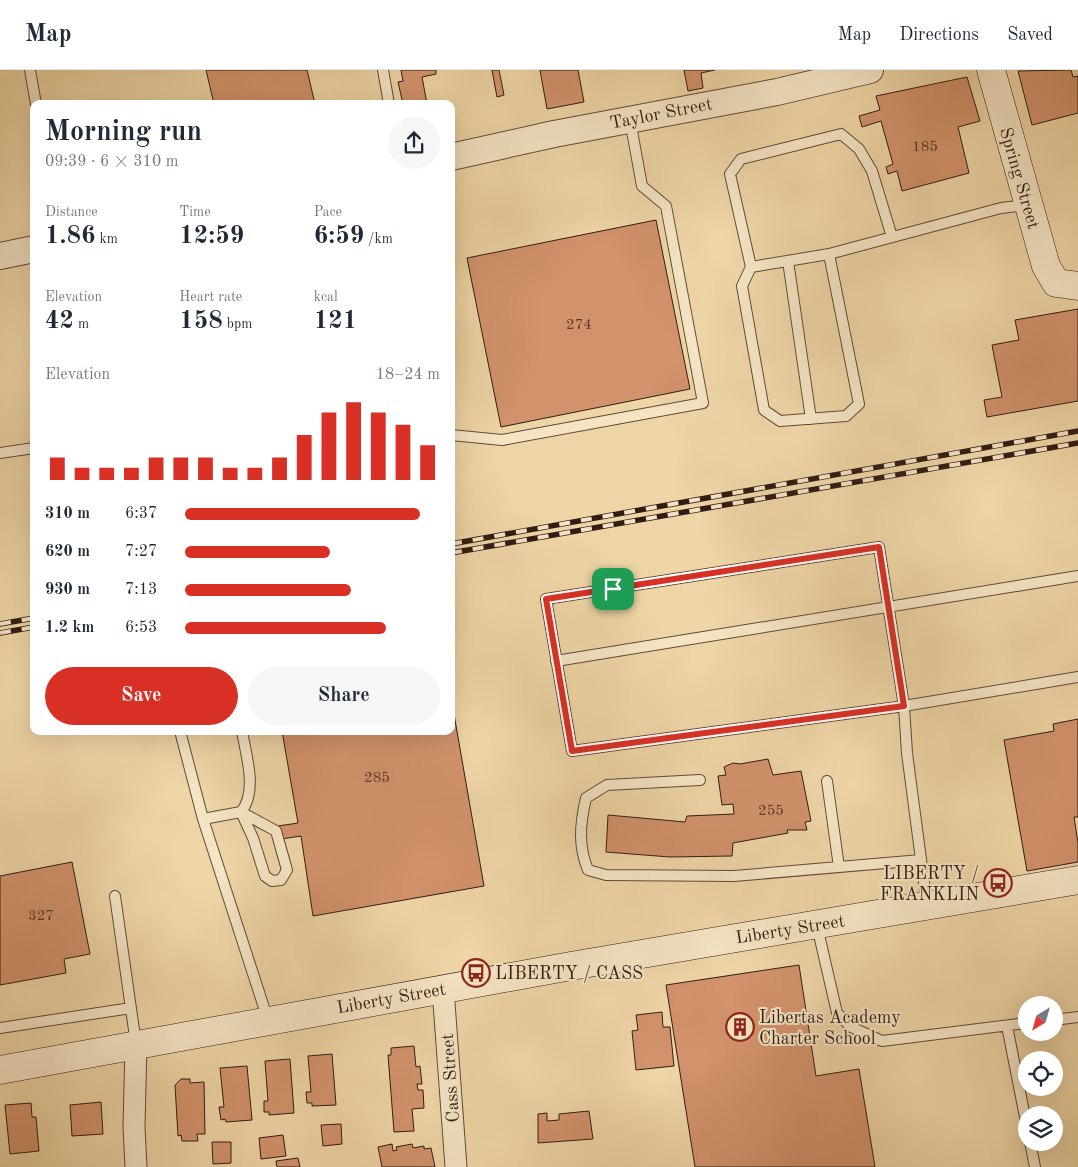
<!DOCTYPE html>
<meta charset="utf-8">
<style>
:root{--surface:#fff;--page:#f6f6f7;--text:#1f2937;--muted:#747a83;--line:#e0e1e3;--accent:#d93025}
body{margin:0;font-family:"Old Standard TT",serif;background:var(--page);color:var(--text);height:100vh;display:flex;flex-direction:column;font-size:19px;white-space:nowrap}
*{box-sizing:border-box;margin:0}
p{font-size:16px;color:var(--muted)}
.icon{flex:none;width:28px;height:28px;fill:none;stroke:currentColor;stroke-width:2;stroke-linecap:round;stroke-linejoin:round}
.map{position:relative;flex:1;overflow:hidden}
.drawer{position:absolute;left:30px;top:30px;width:425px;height:635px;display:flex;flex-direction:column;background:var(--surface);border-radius:10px;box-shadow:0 5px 20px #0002}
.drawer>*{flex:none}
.needle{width:32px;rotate:217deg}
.tools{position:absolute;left:1018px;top:926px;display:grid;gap:10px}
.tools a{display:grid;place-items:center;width:45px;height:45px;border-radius:50%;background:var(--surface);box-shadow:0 5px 20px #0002;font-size:25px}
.pin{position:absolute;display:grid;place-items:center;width:42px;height:42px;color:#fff;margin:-21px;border-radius:10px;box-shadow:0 2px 8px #0006}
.round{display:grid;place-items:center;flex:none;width:52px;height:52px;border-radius:26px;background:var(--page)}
.overview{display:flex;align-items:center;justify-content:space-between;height:85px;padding:0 15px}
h1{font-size:28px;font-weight:600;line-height:38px}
.metrics{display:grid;grid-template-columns:repeat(3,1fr);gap:8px;height:85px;padding:5px 15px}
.metrics div{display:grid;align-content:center}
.metrics b{font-size:25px;font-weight:600}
.metrics small{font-size:14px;font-weight:400}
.metrics p{font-size:14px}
.chart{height:140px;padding:10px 15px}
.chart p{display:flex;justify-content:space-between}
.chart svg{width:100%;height:90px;margin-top:5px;stroke:var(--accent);stroke-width:6}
.action{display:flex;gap:10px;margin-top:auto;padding:10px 15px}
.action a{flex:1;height:58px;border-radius:30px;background:var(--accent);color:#fff;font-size:20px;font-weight:600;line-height:58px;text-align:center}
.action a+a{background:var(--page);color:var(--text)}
ul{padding:0 15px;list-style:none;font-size:16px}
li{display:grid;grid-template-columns:80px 60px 1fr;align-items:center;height:38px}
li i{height:12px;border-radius:6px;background:var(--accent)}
header{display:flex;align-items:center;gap:30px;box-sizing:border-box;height:70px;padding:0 25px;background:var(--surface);border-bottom:1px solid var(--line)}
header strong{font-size:24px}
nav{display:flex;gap:28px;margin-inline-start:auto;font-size:18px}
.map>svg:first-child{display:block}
</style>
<header>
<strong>Map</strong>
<nav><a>Map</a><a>Directions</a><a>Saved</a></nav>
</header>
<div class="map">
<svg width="1078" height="1097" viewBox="0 0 1078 1097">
<rect width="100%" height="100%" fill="#eed5a5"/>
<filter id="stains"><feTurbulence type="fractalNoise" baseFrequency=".004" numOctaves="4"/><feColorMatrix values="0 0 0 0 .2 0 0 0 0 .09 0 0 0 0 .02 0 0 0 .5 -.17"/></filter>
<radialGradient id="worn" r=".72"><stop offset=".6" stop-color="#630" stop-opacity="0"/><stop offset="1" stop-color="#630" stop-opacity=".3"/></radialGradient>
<path fill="#d2926b" stroke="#311c14" d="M206,0H307L315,34H214Z
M401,0H436V4L422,7L427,34H403L398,12L403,11Z
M492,0H499L504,25L497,27Z
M540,0H578L584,32L547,39Z
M684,0H715L701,3L703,18L688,21Z
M1071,0L1073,7L1078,6V43L1032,55L1018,1Z
M967,7L980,51L958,57L969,103L902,121L897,101L888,104L886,97L893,94L881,51L862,57L859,46L880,40L876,26Z
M656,150L690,319L501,357L467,188Z
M1078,239V331L987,347L984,330L1002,327L992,275L1019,270L1015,250Z
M451,627L484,816L313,846L301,766L281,769L278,756L298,753L282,661H451Z
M1078,649V747H1074L1078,773V792L1027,801L1004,670L1054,661L1053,654Z
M768,689L773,705L801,701L811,751L805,752L807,760H787L788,763L733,773L732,786L670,787L606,782L608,745L685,752L687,746L734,744L733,734L722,735L718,706L726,705L724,697L733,693L740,694Z
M72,792L90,884L64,889L66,903L0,915V806Z
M799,895L816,1006L859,999L875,1097H695L666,915Z
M662,942L663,957H670L674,996L636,1000L632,961L638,960L636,945Z
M414,976L416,997L420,996L422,1014H417L418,1020H423L424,1038L412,1039L414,1061L394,1062L388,985H391V978Z
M332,984L336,1035L312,1036V1033H307L306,1022H311L308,986Z
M290,989L294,1043L269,1045V1042H264V1031H268L265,991Z
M247,996L252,1050L226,1052L225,1049L221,1050L219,1037H224L220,998Z
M181,1009H190V1013L204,1012L205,1064H197L198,1071H182L181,1065L178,1066L175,1015Z
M101,1032L103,1064L72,1066L70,1035Z
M31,1033L32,1047H36L39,1081L10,1084L5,1035Z
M589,1041L593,1069L538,1073V1044L547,1043V1051L559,1050V1044Z
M341,1054L342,1074L323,1076L321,1055Z
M283,1065L286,1086L261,1089L259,1068Z
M212,1072H231V1093L213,1094Z
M392,1074L393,1081L397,1080L396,1077L412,1074L413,1078L424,1076V1079L431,1078L435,1097H382L378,1077Z
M298,1088L300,1097H277L276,1091Z"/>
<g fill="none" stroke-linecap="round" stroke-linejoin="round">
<defs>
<path id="service" d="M30,0L36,34
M383,0L389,34
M829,184L859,334L846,346L780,351L764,340L742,216L751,197L730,104L741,89L841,64L859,79L872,101L892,167
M788,191L811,349
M751,197L829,184L1001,138L1027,135
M451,365L502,370L703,333L666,136L642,116L630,50
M0,383L34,378
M556,591L1078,506
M180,661L203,749L268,950
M700,710L607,715L586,728C580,754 578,776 588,800L606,805L734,806L921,790
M827,711L839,797
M241,742L276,761L287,800L281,810L272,811L265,806L253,768Z
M203,749L241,742C258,721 246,686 242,661
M115,826L136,974
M927,835L907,683L904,636L879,477L546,529L572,681L904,636L1078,607
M817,856L837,943L851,957L882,971L1026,953
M1054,950L1078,947
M1007,956L1026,1052
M0,958L131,938
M1030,1072L1035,1097"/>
<path id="minor" d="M443,919L456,1097
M136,975L134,1057L136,1097"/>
<path id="tertiary" d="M451,87L554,64L777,22L870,0
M0,186L34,179"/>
<path id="secondary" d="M991,0L1046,196L1056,213L1078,216
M0,1000L571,896L1078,810"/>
</defs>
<use href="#service" stroke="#604a38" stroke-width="12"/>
<use href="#minor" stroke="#604a38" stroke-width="23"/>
<use href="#tertiary" stroke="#604a38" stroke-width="28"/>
<use href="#secondary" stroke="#311c14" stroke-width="29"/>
<use href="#service" stroke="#f4e4c4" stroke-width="10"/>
<use href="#minor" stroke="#f4e4c4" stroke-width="21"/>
<use href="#tertiary" stroke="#f4e4c4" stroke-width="26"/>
<use href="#secondary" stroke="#f4e4c4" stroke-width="28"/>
<defs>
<path id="rail" d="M451,474L1078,361
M451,483L1078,373
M0,554L34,548
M0,563L34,557"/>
</defs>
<use href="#rail" stroke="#311c14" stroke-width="5.5"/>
<use href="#rail" stroke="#f4e4c4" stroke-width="4" stroke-dasharray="11" stroke-linecap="butt"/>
</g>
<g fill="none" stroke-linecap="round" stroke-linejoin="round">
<defs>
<path id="route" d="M879,477L904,636L572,681L546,529Z"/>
</defs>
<use href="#route" stroke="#fff" stroke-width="10"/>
<use href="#route" stroke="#d93025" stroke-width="6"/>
</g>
<defs>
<symbol id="bus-ring" viewBox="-11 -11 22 22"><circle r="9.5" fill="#f4e4c4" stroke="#8f2418" stroke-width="1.5"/><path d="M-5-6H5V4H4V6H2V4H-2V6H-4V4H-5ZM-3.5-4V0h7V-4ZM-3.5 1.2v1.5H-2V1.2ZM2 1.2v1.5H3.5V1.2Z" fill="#8f2418"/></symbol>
<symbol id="building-ring" viewBox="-11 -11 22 22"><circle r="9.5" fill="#f4e4c4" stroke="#8f2418" stroke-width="1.5"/><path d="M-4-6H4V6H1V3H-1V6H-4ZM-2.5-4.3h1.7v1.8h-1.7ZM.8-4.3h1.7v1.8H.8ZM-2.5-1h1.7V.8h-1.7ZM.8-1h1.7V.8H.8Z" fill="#8f2418"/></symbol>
</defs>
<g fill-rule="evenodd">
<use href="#bus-ring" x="982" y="797" width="32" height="32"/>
<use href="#bus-ring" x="460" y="887" width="32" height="32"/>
<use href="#building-ring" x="724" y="941" width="32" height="32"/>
</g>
<g text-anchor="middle" stroke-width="4" stroke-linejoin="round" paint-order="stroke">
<g font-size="15" fill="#593a2a">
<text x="925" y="81">185</text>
<text x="579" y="259">274</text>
<text x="377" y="712">285</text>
<text x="771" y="745">255</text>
<text x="41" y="850">327</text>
</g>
<g font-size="18" fill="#311c14" stroke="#f4e4c4">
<text transform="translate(661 43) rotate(-11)" y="6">Taylor Street</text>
<text transform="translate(1020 108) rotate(74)" y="6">Spring Street</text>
<text transform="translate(790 859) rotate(-9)" y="6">Liberty Street</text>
<text transform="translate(391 928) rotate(-10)" y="6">Liberty Street</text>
<text transform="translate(450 1008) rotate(-94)" y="6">Cass Street</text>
</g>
<g font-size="18" fill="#311c14" stroke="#f4e4c4" text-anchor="start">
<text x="979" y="809" text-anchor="end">LIBERTY /<tspan x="979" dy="21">FRANKLIN</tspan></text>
<text x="495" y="909">LIBERTY / CASS</text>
<text x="759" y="953">Libertas Academy<tspan x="759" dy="21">Charter School</tspan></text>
</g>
</g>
<rect width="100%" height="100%" filter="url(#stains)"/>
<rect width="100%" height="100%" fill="url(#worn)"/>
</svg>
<div class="tools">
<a><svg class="needle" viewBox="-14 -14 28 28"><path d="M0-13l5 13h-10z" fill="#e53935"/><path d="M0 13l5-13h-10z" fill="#747a83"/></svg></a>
<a><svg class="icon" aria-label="locate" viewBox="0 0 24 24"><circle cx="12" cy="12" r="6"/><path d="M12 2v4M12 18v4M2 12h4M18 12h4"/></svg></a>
<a><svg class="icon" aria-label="layers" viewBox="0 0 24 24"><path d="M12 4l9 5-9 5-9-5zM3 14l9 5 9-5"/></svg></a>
</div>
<div class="pin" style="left:613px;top:519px;background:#1e9e55"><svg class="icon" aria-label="arrive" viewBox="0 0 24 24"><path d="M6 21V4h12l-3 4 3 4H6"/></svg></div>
<section class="drawer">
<div class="overview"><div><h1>Morning run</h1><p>09:39 · 6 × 310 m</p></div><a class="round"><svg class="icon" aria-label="share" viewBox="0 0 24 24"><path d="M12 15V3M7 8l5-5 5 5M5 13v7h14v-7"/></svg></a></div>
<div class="metrics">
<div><p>Distance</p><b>1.86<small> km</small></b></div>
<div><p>Time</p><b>12:59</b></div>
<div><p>Pace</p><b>6:59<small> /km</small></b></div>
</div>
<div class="metrics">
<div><p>Elevation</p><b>42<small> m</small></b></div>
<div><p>Heart rate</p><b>158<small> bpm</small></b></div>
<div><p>kcal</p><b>121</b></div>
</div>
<div class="chart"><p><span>Elevation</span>18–24 m</p>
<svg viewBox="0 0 160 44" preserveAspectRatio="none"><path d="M5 44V33M15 44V38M25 44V38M35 44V38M45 44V33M55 44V33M65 44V33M75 44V38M85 44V38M95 44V33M105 44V22M115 44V11M125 44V6M135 44V11M145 44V17M155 44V27"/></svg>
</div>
<ul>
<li><b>310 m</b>6:37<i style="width:92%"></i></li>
<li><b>620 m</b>7:27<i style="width:57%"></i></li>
<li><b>930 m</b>7:13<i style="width:65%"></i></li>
<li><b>1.2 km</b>6:53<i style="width:79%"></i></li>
</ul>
<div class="action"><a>Save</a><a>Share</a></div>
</section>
</div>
